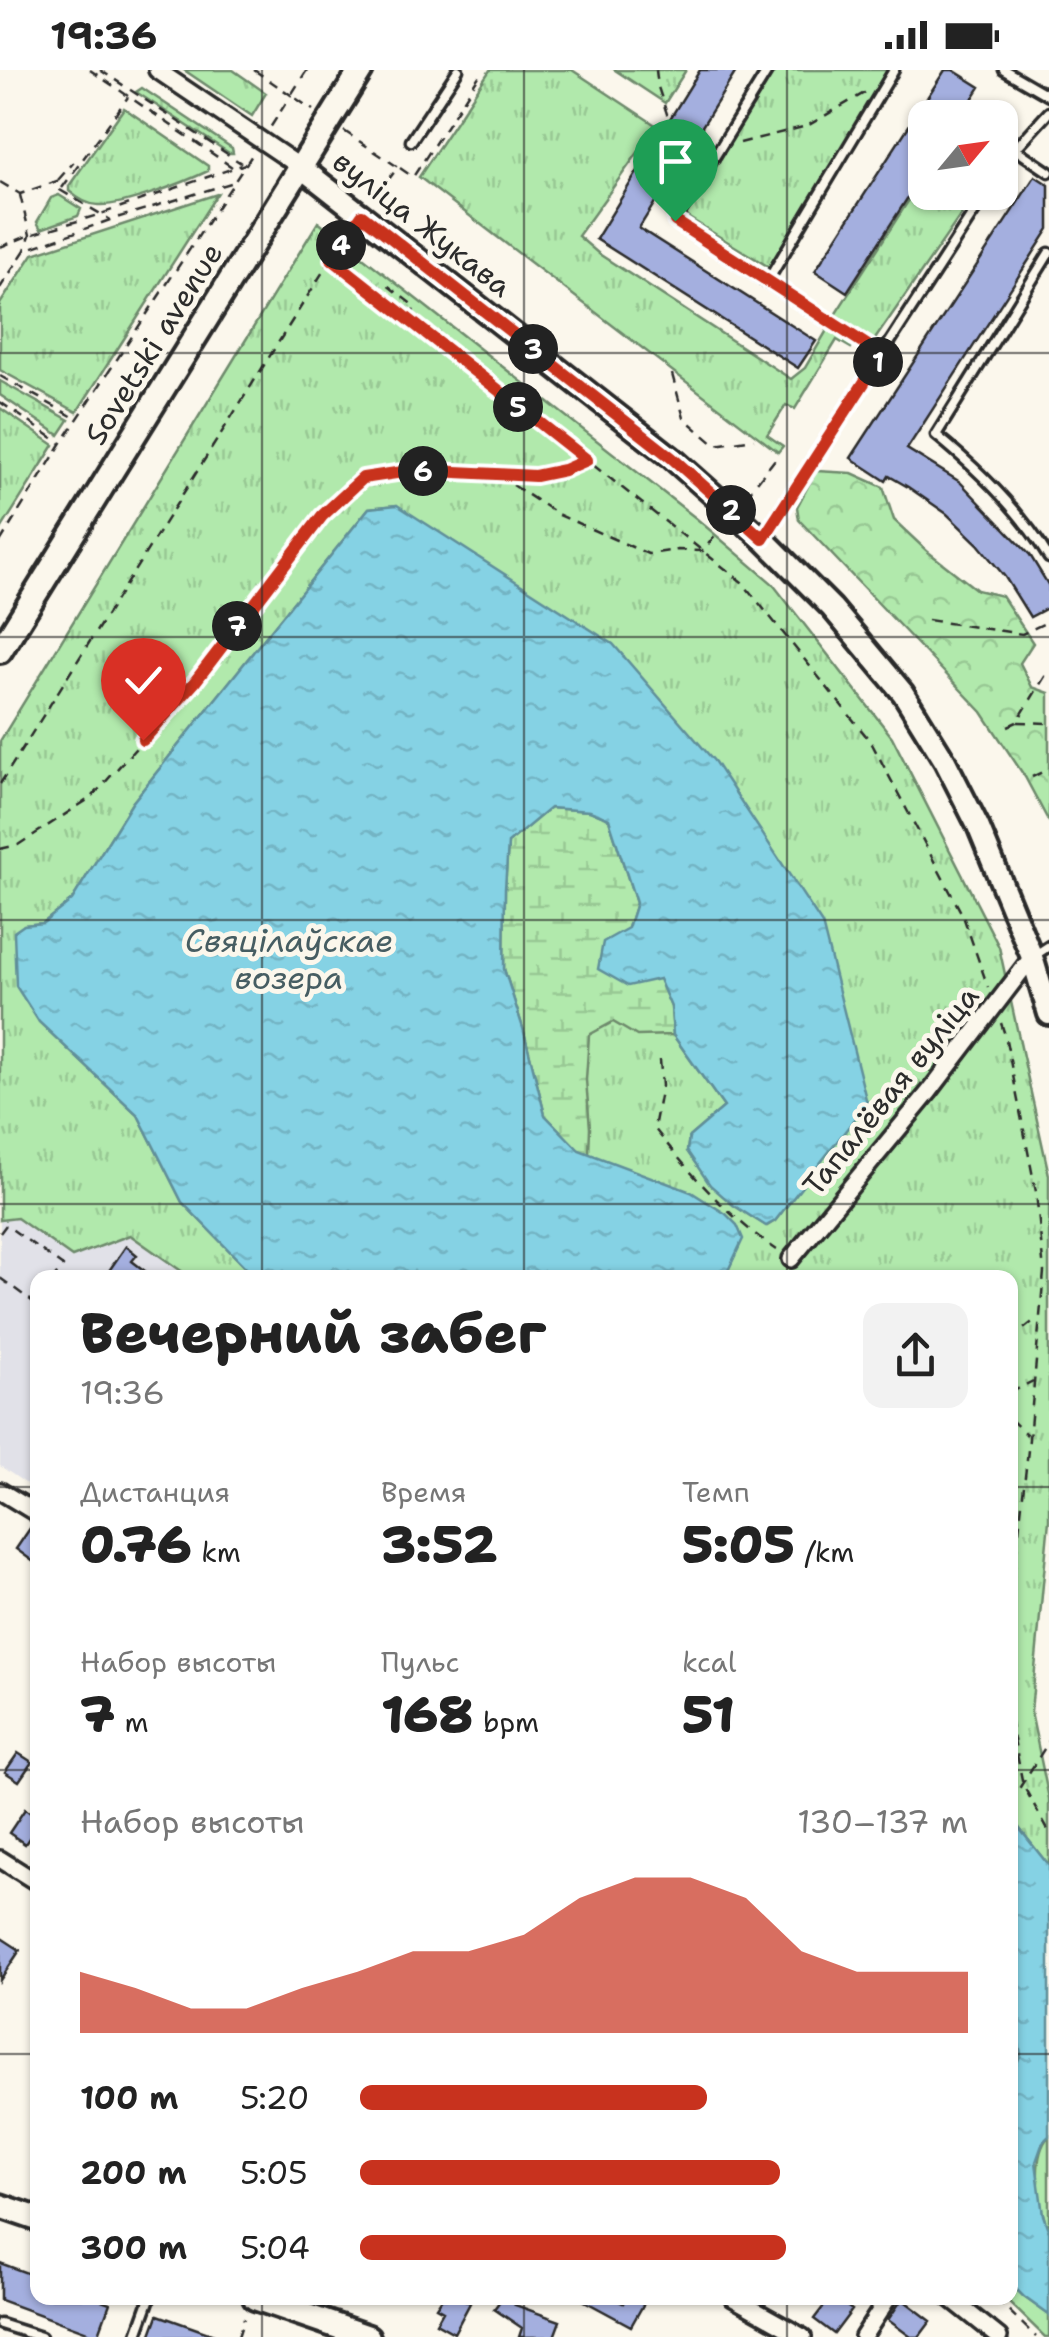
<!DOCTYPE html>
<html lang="ru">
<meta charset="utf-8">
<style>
:root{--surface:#fff;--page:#f2f2f2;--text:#222;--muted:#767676;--accent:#c8321e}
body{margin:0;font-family:"Shantell Sans",sans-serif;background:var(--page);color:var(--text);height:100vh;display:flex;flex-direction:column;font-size:38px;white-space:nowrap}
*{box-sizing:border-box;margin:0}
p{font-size:32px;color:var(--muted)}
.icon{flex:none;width:55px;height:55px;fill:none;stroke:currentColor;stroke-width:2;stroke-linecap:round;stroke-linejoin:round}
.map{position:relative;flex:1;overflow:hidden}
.drawer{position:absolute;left:30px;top:1200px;width:988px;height:1035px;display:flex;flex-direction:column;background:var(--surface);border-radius:20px;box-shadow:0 2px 8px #0004}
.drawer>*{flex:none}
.needle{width:65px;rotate:61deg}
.controls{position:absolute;left:908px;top:30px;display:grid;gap:20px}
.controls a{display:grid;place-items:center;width:110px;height:110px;border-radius:20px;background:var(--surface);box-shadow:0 2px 8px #0004;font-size:50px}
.pin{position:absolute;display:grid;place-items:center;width:85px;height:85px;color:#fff;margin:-102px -42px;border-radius:50% 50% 50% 0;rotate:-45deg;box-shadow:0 0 10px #0007}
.pin .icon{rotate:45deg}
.km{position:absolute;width:50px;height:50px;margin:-25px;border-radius:50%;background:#222;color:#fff;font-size:28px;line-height:50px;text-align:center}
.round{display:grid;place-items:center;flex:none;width:105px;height:105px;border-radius:20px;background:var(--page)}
.headline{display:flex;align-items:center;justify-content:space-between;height:170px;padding:0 50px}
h1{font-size:55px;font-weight:800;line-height:75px}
.figures{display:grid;grid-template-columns:repeat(3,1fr);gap:15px;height:170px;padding:10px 50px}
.figures div{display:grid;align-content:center}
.figures b{font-size:50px;font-weight:800}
.figures small{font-size:28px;font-weight:400}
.figures p{font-size:28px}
.chart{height:280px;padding:20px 50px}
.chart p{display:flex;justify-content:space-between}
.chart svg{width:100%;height:180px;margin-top:10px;fill:var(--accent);opacity:.7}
ul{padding:0 50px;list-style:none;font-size:32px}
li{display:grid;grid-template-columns:160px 120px 1fr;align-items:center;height:75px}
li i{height:25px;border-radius:12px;background:var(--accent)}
.status{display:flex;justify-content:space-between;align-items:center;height:70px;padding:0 50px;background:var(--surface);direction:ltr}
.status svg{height:28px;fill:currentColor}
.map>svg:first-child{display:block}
</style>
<div class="status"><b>19:36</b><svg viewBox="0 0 49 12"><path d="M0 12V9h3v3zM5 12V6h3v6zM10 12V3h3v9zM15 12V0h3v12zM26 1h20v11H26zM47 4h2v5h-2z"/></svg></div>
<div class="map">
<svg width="1049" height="2267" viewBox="0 0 1049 2267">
<defs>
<pattern id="grass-tufts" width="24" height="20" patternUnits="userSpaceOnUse" patternTransform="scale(2.5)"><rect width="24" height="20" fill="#b1e9ac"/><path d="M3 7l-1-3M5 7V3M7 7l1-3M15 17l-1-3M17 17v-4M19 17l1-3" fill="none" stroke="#98c894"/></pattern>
<pattern id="forest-crowns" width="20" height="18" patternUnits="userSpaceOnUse" patternTransform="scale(2.5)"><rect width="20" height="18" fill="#b1e9ac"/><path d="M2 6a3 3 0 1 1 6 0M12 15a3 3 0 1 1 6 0" fill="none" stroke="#98c894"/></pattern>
<pattern id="wetland-marsh" width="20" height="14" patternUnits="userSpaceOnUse" patternTransform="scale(2.5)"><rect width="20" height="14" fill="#b1e9ac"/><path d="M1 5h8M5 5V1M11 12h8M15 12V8" fill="none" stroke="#98c894"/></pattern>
<pattern id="water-ripples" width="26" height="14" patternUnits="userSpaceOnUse" patternTransform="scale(2.5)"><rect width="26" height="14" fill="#85d2e4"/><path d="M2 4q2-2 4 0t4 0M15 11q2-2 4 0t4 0" fill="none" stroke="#73b4c4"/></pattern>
</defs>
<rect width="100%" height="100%" fill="#fbf7ec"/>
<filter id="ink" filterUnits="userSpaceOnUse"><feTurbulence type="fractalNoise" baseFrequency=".01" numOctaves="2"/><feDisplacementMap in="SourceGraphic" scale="20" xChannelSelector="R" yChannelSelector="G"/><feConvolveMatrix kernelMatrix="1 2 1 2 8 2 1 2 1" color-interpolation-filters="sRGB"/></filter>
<g filter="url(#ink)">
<path fill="#e1e1e8" d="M25,1089L217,1207L38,1208L37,1421L0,1396V1130Z"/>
<path fill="url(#grass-tufts)" stroke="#6e8a6c" stroke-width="2.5" d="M184,0H233L266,23L252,46Z
M490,0H572L657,56L578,166L599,184L791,309L805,298L830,255L855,271L851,278L837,270L795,339L786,335L767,365L783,376L778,382L419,107Z
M615,0H686L665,33Z
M771,0H891L808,138L769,197L684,145Z
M142,18L232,78L233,83H229L136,22Z
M124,38L208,96V101C185,112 122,137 98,135C87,135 78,129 69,121V116Z
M925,105V122L976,123L871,275L831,251Z
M217,124L77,342L0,300V234L33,184Z
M59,125L81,139L78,146L41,159L37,152L51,128Z
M318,152L697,449L772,513L892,667L999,877L1049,1105V1450L1031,1642L1049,1729V1796L1019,1758L1010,1751V1208L725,1207L742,1169L578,1080L523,958L504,899L628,858L659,908L671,937L673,965L724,1037L689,1067L687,1081C712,1118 728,1134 767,1156L775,1151L867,1032L397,435L369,438L132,733L72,830L43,853L24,855L39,952L138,1045L182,1132L255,1207H190L130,1165L72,1187L17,1148L0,1150V671Z
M0,311L69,350L59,365L0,325Z
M0,338L54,375L0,461Z
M1049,2066V2162C1039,2137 1030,2087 1049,2066Z
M1010,2213L1024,2227L1049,2245V2267H1045L1005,2228H1010Z"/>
<path fill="url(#forest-crowns)" stroke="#6e8a6c" stroke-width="2.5" d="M816,401L852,403L883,417L894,450L927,481L977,520L1002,526L1033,573L1020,593L1032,617L1049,623V752L1025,707L982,642L799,450L797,437Z"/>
<path fill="url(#wetland-marsh)" stroke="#6e8a6c" stroke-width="2.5" d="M550,738L590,741L609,749L636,833L628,858L659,908L671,937L673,965L637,966L613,952L589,965L586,1010L590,1058L589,1084L578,1080L545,1045L523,958L504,899L505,819L508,773Z"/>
<path fill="url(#water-ripples)" stroke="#618f9a" stroke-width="2.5" d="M397,435L613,574L715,692L822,854L867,1033L775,1151L766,1156L733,1135L710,1115L687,1081L689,1067L724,1037L673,965L671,937L659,909L628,916L598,899L603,872L628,858L636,833L609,749L590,741L550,738L508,773L505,819L504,899L523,958L545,1045L579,1080L691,1122L726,1144L737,1155L743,1169L725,1207H255L182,1132L138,1045L39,952L16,916L14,862L24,855L43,853L72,830L132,733L369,438Z
M1010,1751L1019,1758L1049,1796V2066L1043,2072L1036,2092L1043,2145L1049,2162V2245L1024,2227L1010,2213V2008L1021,1984L1010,1929Z"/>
<path fill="#a4afdf" stroke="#2b2b2b" stroke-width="2.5" d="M700,0H737L639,158L816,271L798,298L596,169Z
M945,0H953L980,17L960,48H925V101L847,222L815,201Z
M1035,106L1049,115V159L907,379L960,412L1030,485L1049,516V537L1030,547L1005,507L978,474L947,444L908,417L889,406L886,411L851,388Z
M126,1176L137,1185L132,1191L154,1208H104Z
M33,1454L38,1455V1495L16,1479Z
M18,1683L32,1692L19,1711L5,1702Z
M25,1739L38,1748V1755L25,1774L9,1763Z
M0,1867L20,1880L0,1910Z
M0,2193L38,2207V2228H96L110,2233L98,2266L0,2230Z
M442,2228H461L470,2233L454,2263L436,2253L443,2241L436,2237Z
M502,2228H520L515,2235L560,2251L554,2267H519L522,2258L494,2239Z
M579,2228H613L623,2233L626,2228H647L631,2256Z
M830,2228H836L852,2240L834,2264L814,2249Z
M902,2229L931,2251L919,2267H911L888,2250Z
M158,2245L214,2265L213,2267H150Z"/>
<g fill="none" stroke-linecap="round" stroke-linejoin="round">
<defs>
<path id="service" d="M768,0L675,151L767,212L894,0
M1004,0L1049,26
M411,71L458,0
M1015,79L1049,102
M1000,103L1015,79L1049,42
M1049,183L936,365C979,400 1020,440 1049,488
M767,212L882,285
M764,467L987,122
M1032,887L1049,876
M0,2254L41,2267
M136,2267L150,2228"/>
<path id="minor" d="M157,0L299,96
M791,1189L929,1022L1032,887
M0,1421L38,1444
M0,1789L38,1813
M733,2228L803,2267
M950,2228L999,2267
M863,2267L888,2228"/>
<path id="tertiary" d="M299,96L672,388L763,469L832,538L903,623L945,691L978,756L1032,887L1049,944"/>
<path id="secondary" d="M0,581L361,0
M0,2136L38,2149
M255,2228L368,2267"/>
</defs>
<use href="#service" stroke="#2b2b2b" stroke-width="15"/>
<use href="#minor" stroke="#2b2b2b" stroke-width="22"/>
<use href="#tertiary" stroke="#2b2b2b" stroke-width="28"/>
<use href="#secondary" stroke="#2b2b2b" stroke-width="30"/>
<path stroke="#2b2b2b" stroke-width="2.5" stroke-dasharray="10 8" stroke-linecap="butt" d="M90,0L232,97
M100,0L241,93
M254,0L291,25L270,58
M307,0L291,25L313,40
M656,0L658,17L669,50
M344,61L398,97L373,130
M740,73L807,56L866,22
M400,98L413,107L483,0
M58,110L74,92
M0,112L20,124L57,111L60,120L109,149
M62,118L128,27
M20,125L30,165L25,180
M0,177L30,165L98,145L245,94
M332,187L350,161
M0,218L25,180L110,150L234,112
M373,221L386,214L414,236L412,252
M672,304L684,348L715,375L754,369
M0,306L77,349
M0,332L60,373
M498,405L557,444L648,484L677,480L703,481L722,456
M746,426L776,388
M0,472L61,374L252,85
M928,550L1022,564L1049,551
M1018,652L1049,653
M1008,656L1017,652L1049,600
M1032,707L1049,699
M0,714L331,189L742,512L871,672L963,846L988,917
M0,779L18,775L92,727L194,613L322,446L363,408L416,400L535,406L564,401L587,390
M1001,953L1005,965L1036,1122L1044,1202L1028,1380L1010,1540
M660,990L662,1016L654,1058C690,1103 729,1148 777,1180
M0,1163L6,1155L63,1196L54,1208
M0,1208L36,1234L38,1231
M1010,1270L1036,1249
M1010,1323L1033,1311
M1010,1349L1027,1365
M1010,1649L1023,1715L1049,1762
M1010,1733L1049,1671
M996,2228L1036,2267
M238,2267L244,2248"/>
<use href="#service" stroke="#fbf7ec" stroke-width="8"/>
<use href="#minor" stroke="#fbf7ec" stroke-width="15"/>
<use href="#tertiary" stroke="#fbf7ec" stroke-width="20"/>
<use href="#secondary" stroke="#fbf7ec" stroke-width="22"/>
</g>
</g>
<g fill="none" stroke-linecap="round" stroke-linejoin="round" filter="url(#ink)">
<defs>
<path id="route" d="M143,670L194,613L322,446L363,408L416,400L535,406L564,400L587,390L332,189L362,145L672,388L763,469L882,285L675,151"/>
</defs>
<use href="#route" stroke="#fff" stroke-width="20"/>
<use href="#route" stroke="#c8321e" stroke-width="12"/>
</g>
<path fill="none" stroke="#2b2b2b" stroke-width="2.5" stroke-opacity="0.55" d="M262,0V1208M524,0V1208M787,0V1208M0,283H1049M0,567H1049M0,850H1049M0,1134H1049M0,1417H38M1010,1417H1049M0,1700H38M1010,1700H1049M0,1984H38M1010,1984H1049M262,2228V2267M524,2228V2267M787,2228V2267"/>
<g text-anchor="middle" stroke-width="10" stroke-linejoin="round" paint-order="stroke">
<g font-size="30" fill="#2b2b2b" stroke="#fbf7ec">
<text transform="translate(422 154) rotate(38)" y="10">вуліца Жукава</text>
<text transform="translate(154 274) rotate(-58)" y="10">Sovetski avenue</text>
<text transform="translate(891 1021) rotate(-51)" y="10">Тапалёвая вуліца</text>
</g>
<g font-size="32" font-style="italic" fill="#465d62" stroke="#fbf7ec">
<text x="289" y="882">Свяцілаўскае<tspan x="289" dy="37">возера</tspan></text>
</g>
</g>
</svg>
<div class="controls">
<a><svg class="needle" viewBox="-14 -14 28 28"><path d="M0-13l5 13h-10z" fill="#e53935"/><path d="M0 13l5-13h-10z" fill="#767676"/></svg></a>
</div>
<div class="pin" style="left:675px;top:151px;background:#1e9e55"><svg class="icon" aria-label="arrive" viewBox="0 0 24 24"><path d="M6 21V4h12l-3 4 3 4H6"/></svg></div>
<div class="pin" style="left:143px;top:670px;background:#d93025"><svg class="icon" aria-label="check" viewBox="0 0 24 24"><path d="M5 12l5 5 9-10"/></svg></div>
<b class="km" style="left:878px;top:292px">1</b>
<b class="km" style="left:731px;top:440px">2</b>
<b class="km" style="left:533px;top:279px">3</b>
<b class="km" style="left:341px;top:175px">4</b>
<b class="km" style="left:518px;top:337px">5</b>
<b class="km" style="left:423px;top:401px">6</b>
<b class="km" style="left:237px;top:556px">7</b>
<section class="drawer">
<div class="headline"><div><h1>Вечерний забег</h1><p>19:36</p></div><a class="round"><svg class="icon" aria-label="share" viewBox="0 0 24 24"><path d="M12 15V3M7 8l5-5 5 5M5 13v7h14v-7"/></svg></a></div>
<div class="figures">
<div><p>Дистанция</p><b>0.76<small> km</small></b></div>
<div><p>Время</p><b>3:52</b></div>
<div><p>Темп</p><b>5:05<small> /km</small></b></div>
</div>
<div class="figures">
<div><p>Набор высоты</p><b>7<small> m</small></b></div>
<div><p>Пульс</p><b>168<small> bpm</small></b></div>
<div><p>kcal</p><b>51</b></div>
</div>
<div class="chart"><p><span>Набор высоты</span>130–137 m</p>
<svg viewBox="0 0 160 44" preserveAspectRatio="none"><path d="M0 44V29L10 33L20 38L30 38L40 33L50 29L60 24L70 24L80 20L90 11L100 6L110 6L120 11L130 24L140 29L150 29L160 29V44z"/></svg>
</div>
<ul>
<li><b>100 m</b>5:20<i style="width:57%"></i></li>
<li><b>200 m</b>5:05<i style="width:69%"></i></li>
<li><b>300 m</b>5:04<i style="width:70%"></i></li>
</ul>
</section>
</div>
